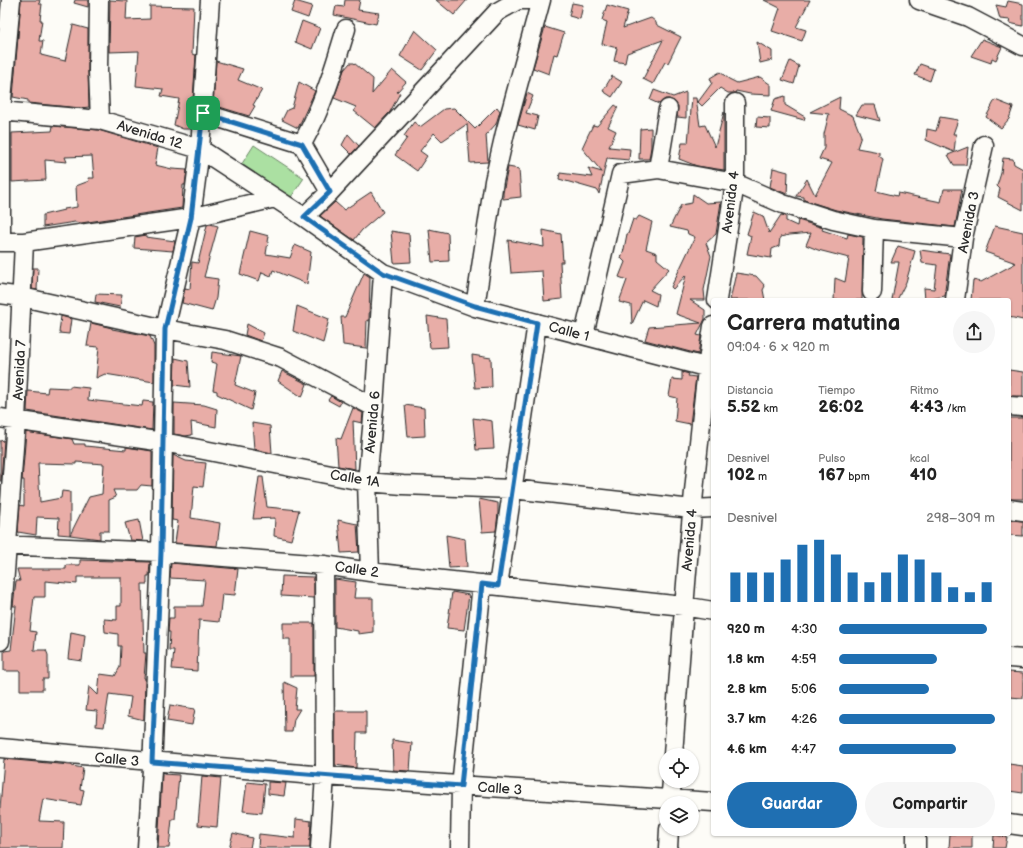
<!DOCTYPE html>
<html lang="es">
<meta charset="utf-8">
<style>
:root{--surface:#fff;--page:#f6f6f6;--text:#222;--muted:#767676;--accent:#1f6fb2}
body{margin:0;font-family:"Balsamiq Sans",sans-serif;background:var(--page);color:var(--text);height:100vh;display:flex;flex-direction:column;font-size:15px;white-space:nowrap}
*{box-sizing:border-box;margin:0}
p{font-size:13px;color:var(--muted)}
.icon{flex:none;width:22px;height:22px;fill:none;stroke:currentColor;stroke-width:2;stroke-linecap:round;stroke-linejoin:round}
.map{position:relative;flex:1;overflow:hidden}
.panel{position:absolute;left:711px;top:298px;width:300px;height:538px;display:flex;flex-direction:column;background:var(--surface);border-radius:4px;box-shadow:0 1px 3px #0004}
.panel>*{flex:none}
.fabs{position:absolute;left:659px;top:748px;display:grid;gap:8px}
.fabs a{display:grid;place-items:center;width:40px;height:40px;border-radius:50%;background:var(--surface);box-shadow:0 1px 3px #0004;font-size:20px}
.pin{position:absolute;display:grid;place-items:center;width:34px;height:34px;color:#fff;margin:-17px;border-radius:8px;box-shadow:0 2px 6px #0006}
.round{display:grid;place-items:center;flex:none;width:42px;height:42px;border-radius:21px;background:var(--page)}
.overview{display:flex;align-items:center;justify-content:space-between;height:68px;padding:0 16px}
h1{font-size:22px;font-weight:600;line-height:30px}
.stats{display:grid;grid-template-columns:repeat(3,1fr);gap:6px;height:68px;padding:4px 16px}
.stats div{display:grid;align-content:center}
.stats b{font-size:17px;font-weight:600}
.stats small{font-size:11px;font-weight:400}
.stats p{font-size:11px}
.chart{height:112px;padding:8px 16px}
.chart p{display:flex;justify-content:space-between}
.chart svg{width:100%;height:72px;margin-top:4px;stroke:var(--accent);stroke-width:6}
.primary-button{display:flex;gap:8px;margin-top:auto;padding:8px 16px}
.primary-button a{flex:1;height:46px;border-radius:24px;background:var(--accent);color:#fff;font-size:16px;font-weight:600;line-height:46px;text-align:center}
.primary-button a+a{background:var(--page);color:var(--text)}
ul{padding:0 16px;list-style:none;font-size:13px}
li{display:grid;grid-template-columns:64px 48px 1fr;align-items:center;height:30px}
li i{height:10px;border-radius:5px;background:var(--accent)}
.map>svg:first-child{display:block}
</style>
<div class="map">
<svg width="1023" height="848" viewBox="0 0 1023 848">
<rect width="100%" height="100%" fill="#fdfcf7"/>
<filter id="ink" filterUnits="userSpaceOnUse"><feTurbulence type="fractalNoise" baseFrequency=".025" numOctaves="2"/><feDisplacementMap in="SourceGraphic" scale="8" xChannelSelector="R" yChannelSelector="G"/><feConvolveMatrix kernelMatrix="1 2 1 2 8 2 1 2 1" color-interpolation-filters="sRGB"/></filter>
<g filter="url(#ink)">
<path fill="#abe0a2" stroke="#6b8666" d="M254,145L304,178L285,206L236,173Z"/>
<path fill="#e8ada7" stroke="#2b2b2b" d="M21,0H40L39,4H42L40,20H42L39,41H43L41,55L65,61L73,25L88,29V71L89,107L81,108L38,104L28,103V100L13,97Z
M75,0H88V7L74,3Z
M110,0L127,1L126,20L150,19V6L194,7L192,54L196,55L191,129H183L174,125L179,99L161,96L163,89L136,86L139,51L109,52Z
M345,0H360L358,10L379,13L376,24L334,15L336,6L344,7Z
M436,0H467L454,15Z
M764,0H810L796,27L806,30L802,41L772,31L780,8Z
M295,1L312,6L308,18L291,12Z
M1008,1L1023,4V26L1009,23L1010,20L1000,19L996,5L1006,7Z
M572,3L583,5L580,19L569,16Z
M607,5L628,11L623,28L651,18L655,21L657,25L681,37L668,63L665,62L653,84L643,79L663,40L627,53L625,63L614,61L617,48L602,44L607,22L602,20Z
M302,21L320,28L312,49L295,42Z
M545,27L564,33L557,55L554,54L549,74L533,68Z
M415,30L437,50L422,70L400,56Z
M982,39L1002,47L996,60L992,58L991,63L971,56Z
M757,42L772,51V60L760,63Z
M216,61L243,69L238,80L262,90L253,105L255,106L249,116L213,105Z
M790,61L799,66L794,84L782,80Z
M350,63H354L373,79L372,94L392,70L406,82L397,92L400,93L390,112L375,128L354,111L356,107L334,98L344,70Z
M920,64L934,69L930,81L915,75Z
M720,72L729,79L737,83L760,77L771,85V95L750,94L736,91L735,93H728L720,88L702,106L698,102L712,83L710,78Z
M612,76L622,82L612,97L603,91Z
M299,82L315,91L298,128L282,120L287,110L292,108Z
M654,90L673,97L686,92V118L677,117L678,106L674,101L669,99H665L659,104L650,100Z
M527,93L533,96L526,113L538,116L535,130L518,125Z
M785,96V105L805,117L804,120L771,111L775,99Z
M840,97L839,109L853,116L861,136L857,148L879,152V156L883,159L876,191L897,196L898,193L941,202L944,189H962L955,227L882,219L836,210L804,200V197L796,196L807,179L815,195L832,163L819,159L824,148V134L829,114L810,112Z
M692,98H696L700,126L705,125L715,147L724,112V170L697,166L679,159L682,143H688Z
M995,100L1013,107L1009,119L1001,128L986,117Z
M615,105L618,107L608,127L616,131L609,147L630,149L629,160L607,158L599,194L597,190L559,179L560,173L592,177L588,168L602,172L582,148L588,135L593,125L597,126Z
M862,105H875L880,121L856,115Z
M497,107L500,111L496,124L486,135L488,162L470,163L467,124L442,141L434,133L420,151L427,156L417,171L395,155L407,138L404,136L414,122L420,127L444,109L454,108L475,129Z
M757,117L770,118V128L756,127Z
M940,117L958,120L953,134H956L954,152L926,140L927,129L936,131Z
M53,126L98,130L158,148L155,165L172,169L187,170L185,185H183L182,208L81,223L75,222L43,227V215L64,210V209L77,207L76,186L89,181L88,178H94L92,156L65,157L67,162L45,160L46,180L12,182V133L52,131Z
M651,128V147L649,159H639L640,129Z
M348,134L359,146L351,154L342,145Z
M968,147L966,165H954L948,155Z
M1003,158L1013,159L1014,164L1023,169V210L998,197L1000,189L997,186L1001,173Z
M508,167L519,169L521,197L503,199V193Z
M773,168L788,172L787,194L770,187Z
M371,192L383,212L362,230L354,240L320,216L335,202L344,210Z
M693,194L706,203L721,202L716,234L706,243L711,256L704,290L705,300H690L705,310V319L697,335L701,336L698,354L645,340L649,327L701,323L676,314L686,275L673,289L671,287L695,237L688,234L687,231L670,227L681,205L692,203Z
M754,212L763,216L769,233L781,215L786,216V221L797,226L798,220L823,228L822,230L847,238L848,234L863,237L862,300H834L835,278L845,282L849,258L818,250L806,245L811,233L789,235L780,237L779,246L772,249L771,258L747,254L751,236L747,234Z
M639,216L652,222L646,249L657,253V259L669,269L650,290L658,294L656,306L643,300L632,324L631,305L619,302L627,280L619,277L625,262L621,258L624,249L627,234H628L633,219L636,220Z
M210,224L218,226L204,277L218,279L216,298L212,311L182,303L185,288L190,289L192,262L198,263L207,225Z
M995,226L1023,232V320L1009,317V300H971L973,280L981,282L1016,263L985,252Z
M429,229L448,233L449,261L432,262Z
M543,230L561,234L563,262H560L562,299L544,301L542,271L511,273L508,240L544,247Z
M250,231L269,236L266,254L290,258L295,245L311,252L307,284L273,270L271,276L262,272L259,281L240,274Z
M391,231L409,234L411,262L394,263Z
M146,235V237L175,241L173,251L134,248L135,237Z
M898,246L915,251L906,282L897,300H892L899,262H891Z
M920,250L950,254L945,290H946L945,296L925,300L924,288L934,289L937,265L922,263Z
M33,268H38L37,290L32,289Z
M364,273L370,277L369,321L367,320L366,348L343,345L341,317H345Z
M736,273L756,276L765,286L763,290L765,300H730Z
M96,294L122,295L120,307L95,302Z
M297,306L329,319L323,343L293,331Z
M61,316L71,319L69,334L59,333Z
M427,316L446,319L448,347L430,348Z
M91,323L112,328V329L150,336L154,346V382L105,374L96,378L99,347L87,346Z
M247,324L264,333L261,341L245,335Z
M212,352L241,356L235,385L255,393L251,410L217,394V391L213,390L217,364L211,362Z
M472,355L491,358L492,387L475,388Z
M175,358L188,361L190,387L174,385Z
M1009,370L1023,372V396H1009Z
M282,371L307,384L302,397L278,381Z
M682,372L689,374L688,376L696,377L690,424L675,421L677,398L669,396L672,379L682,380Z
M70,386L89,388L88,400L142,406L143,401L153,402L152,430L27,411L28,391L47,393L48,387L70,388Z
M331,396L341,402L339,406L328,400Z
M174,403L204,405L217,409L216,427L191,422L192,435L185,436L174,434Z
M405,405L424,408L425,436L408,437Z
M353,408L363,413L362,423L353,421L355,469L338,466L336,438L341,439Z
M473,418L492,421L494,449L476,450Z
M1009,418H1023V499H1009Z
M252,423L270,426L272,453L254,449Z
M26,432L72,439L74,444H85V446L126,450V447L152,451V486L141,485L137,490H113L116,497L109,500V531H100V539L70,535L89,497L102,494L104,464L76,462V464L38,463L40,502L61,498L62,491L70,492V535L58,534L59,518L37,517L36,535L18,532L20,505L24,506V480H22Z
M4,440L1,481H0V441Z
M173,455L186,461L206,463L203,487L194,486L191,518L220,523L217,546L175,543L178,521L172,520Z
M259,477H263L267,507L299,510L291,540L274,536L275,518L253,519Z
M479,499L498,503V513L496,531L482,532Z
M139,520L143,541L130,540L125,523Z
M338,520L357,524L359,552L341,553Z
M1009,520L1023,521V536L1009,535Z
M446,535L465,539L467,567L449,568Z
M80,560L150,562L149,576H147V584H142L144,653H146L144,678H145L144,720L128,716L131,697L109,694L104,727L96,726L97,711L86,710L89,686L98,695L100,674L115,676L120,667L121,646H118V634L105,632L104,619L117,620V606H121V577H77V584L45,581V597H34L30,631L36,632L34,650H46L48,655V679H43V690H20V671H4V651L11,650L16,606H13L16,581H20L17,569H66V565H80Z
M171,563L238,569L235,595L222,594L219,622L199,620L197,671L172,669L174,650H169L170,632H168L169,618H174V606H202L205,580L170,578Z
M282,576L314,577V598L281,596Z
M335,579L356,582L354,598H373V632L358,634V631L335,627Z
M452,592L469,595L464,630L447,628Z
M283,623H314V676H290V639H283Z
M71,632L85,635L82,661L68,659Z
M1009,672L1023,673V698L1009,697Z
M284,682L297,688L295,709H300L294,719L292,732H285Z
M170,705L195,709L192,725L167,721Z
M335,711H366V733H357L356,768L335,765Z
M392,740L412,743L410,771L393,770Z
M4,759L70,765H72V766L83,768L80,789L84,790L81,805L43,799L39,821L64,822L63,848H0V808Z
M1009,764L1023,766V793L1009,791Z
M162,774L179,775L175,819H172L169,848H158Z
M202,776L221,778L217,827L198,825Z
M247,782L265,784L262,813L243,811Z
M268,782L286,783L284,796L268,794Z
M296,819L311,821L310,839L308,840H310V848H258L259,834L295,838Z
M233,833L252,838L250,848H229Z
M950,834H972V848H949Z
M994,835L1007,837L1005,848H993Z"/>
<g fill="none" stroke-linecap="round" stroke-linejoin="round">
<defs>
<path id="minor" d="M99,0L98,71L100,120
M919,0L968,17L1023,46
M0,111L100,120L200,149L304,217L383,273L475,307L713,369
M203,113L302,144L330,192
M302,144C322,108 334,69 346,29
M658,169L668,109
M304,217L330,192L497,12L518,0H541
M0,242H24L191,218L275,198
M1,242V111L11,0
M872,292L874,229
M0,294L22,297L165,329L225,340L281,358L374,407
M717,300L735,183V103
M955,300L963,238L984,145
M475,307L494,181L505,133L541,0
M584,335L621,174L658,169L735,183L783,204L833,220L874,229L963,238
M1009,406L1023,407
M0,418L163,442L367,482L403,485L512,489L692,509L713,508
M1009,509L1023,511
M0,545L161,552L324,565L370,572L683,606L713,611
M370,572L367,482L374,407L383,273
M498,586L537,323
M0,641L16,420L24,242
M1009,658L1023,659
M0,748L325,776L713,802
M673,755C680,657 687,559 697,461C702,416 706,371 713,326
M670,803L672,781
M1009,824L1023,826
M147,848L152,769L161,552L165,329L191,218L200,149L210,0
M320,848L325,776L324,565
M460,848L461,786L482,584
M668,848L669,829
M916,848V834"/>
</defs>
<use href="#minor" stroke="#2b2b2b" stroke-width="21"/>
<use href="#minor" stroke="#fdfcf7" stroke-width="18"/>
</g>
</g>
<g fill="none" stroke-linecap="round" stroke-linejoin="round" filter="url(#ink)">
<defs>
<path id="route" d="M203,113L302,144L330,192L304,217L383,273L475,306L537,323L498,586L482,584L461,786L152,762L161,552L165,329L191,218Z"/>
</defs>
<use href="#route" stroke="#fff" stroke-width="8"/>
<use href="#route" stroke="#1f6fb2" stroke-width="5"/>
</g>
<g text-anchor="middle" stroke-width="3" stroke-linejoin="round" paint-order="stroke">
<g font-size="14" fill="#2b2b2b" stroke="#fdfcf7">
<text transform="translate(150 134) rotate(17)" y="5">Avenida 12</text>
<text transform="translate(730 202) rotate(-83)" y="5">Avenida 4</text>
<text transform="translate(968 222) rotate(-79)" y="5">Avenida 3</text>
<text transform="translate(569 331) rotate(15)" y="5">Calle 1</text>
<text transform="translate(19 370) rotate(-87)" y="5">Avenida 7</text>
<text transform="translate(372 422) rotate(-85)" y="5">Avenida 6</text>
<text transform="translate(355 478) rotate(9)" y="5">Calle 1A</text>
<text transform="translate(689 540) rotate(-85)" y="5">Avenida 4</text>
<text transform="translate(357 569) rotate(8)" y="5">Calle 2</text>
<text transform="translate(117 759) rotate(5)" y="5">Calle 3</text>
<text transform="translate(500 788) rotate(4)" y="5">Calle 3</text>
</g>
</g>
</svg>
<div class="fabs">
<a><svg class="icon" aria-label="locate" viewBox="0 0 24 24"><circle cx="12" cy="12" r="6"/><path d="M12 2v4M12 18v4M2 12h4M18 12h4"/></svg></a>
<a><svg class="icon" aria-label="layers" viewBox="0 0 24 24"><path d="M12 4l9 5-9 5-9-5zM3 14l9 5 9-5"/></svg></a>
</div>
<div class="pin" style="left:203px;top:113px;background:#1e9e55"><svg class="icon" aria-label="arrive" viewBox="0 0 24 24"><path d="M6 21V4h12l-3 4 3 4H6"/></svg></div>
<section class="panel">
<div class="overview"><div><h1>Carrera matutina</h1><p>09:04 · 6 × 920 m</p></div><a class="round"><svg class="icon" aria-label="share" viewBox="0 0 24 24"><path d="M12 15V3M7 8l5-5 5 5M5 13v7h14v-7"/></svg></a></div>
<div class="stats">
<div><p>Distancia</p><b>5.52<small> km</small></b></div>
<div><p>Tiempo</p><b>26:02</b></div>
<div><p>Ritmo</p><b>4:43<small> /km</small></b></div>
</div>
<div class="stats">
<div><p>Desnivel</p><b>102<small> m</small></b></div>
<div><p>Pulso</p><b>167<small> bpm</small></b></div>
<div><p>kcal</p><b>410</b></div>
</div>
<div class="chart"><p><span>Desnivel</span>298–309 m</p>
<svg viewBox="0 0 160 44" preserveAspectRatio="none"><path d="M5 44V26M15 44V26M25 44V26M35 44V18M45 44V9M55 44V6M65 44V15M75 44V26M85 44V32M95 44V26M105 44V15M115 44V18M125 44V26M135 44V35M145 44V38M155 44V32"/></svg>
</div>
<ul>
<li><b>920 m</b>4:30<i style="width:95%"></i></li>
<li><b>1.8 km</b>4:59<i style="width:63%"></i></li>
<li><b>2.8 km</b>5:06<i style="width:58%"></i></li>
<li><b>3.7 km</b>4:26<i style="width:100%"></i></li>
<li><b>4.6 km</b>4:47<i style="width:75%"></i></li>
</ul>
<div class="primary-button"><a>Guardar</a><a>Compartir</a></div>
</section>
</div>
